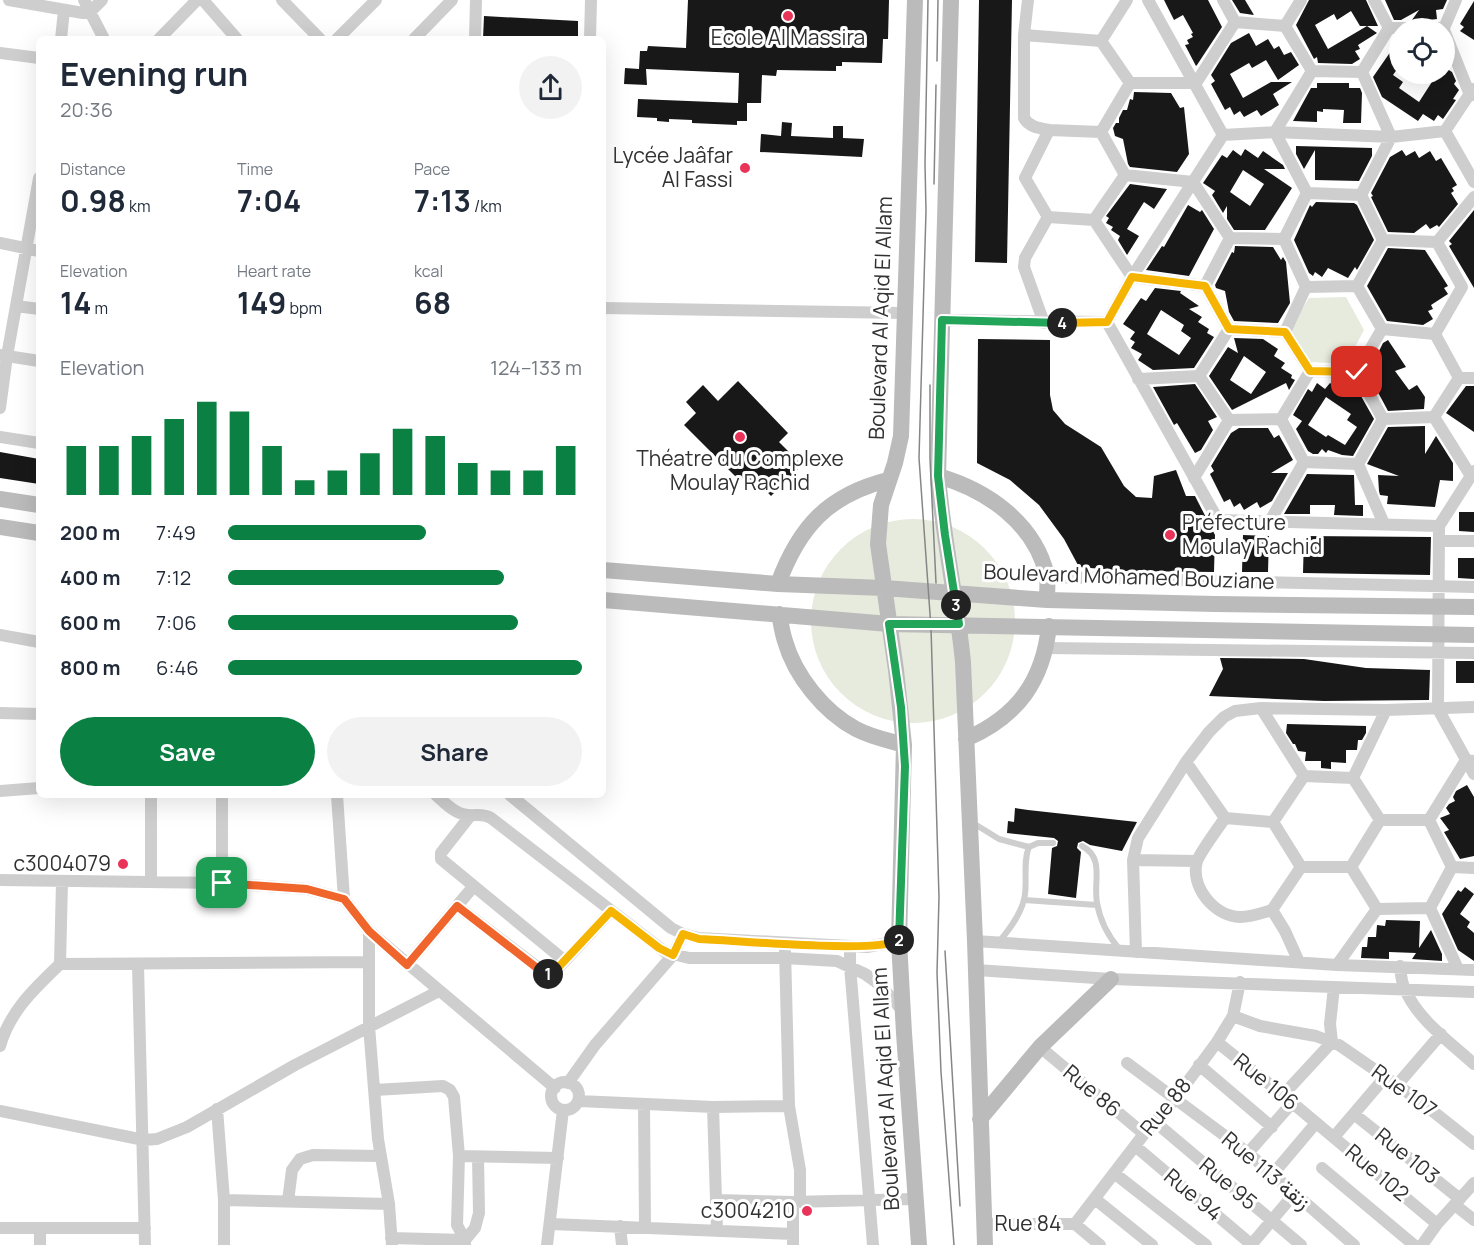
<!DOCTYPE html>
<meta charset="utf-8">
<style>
:root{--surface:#fff;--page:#f2f2f3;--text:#1f2937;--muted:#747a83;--accent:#0b8043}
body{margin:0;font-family:Manrope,Vazirmatn,sans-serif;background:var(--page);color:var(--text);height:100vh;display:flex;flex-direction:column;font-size:22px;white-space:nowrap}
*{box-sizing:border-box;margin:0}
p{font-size:20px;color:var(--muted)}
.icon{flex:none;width:33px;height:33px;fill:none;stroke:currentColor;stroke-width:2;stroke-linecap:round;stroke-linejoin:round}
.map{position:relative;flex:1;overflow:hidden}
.details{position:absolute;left:36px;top:36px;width:570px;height:762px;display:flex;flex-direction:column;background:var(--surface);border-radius:9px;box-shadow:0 6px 24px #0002}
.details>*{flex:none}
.buttons{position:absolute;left:1389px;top:18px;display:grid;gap:12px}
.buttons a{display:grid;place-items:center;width:66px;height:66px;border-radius:50%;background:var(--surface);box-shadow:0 6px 24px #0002;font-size:30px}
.pin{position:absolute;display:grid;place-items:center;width:51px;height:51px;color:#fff;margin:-26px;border-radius:12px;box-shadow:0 3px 9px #0006}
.km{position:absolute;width:30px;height:30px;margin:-15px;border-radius:50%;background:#222;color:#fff;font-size:16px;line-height:30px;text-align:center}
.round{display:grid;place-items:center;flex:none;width:63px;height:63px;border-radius:32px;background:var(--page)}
.summary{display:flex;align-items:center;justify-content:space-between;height:102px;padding:0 24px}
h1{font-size:33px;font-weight:700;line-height:45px}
.figures{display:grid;grid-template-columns:repeat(3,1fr);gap:9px;height:102px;padding:6px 24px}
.figures div{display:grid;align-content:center}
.figures b{font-size:30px;font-weight:700}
.figures small{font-size:16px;font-weight:400}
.figures p{font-size:16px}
.chart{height:168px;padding:12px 24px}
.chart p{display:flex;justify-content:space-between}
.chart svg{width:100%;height:108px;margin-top:6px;stroke:var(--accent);stroke-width:6}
.button{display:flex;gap:12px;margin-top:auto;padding:12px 24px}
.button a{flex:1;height:69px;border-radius:36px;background:var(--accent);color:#fff;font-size:24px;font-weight:700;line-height:69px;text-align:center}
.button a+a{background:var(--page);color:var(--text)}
ul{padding:0 24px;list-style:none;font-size:20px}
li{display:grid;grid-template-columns:96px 72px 1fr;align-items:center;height:45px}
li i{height:15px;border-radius:8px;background:var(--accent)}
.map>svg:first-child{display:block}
</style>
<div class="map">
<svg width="1474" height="1245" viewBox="0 0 1474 1245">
<rect width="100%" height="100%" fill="#fff"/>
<path fill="#e6ebdd" d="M1346,297L1364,330L1346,364L1310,362L1289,330L1309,298Z
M811 621a102 102 0 1 1 204 0a102 102 0 1 1-204 0Z"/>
<path fill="#181818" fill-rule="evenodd" d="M688,0H889L888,39H883L882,63L842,62V66H836V71L777,70L776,76L762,75L761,103H740H747V121H737V125L692,123V120L669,119V122L657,121V118L637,117L638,99L738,103L739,73L646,69L647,85L624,84L625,68L639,69L640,51H647L648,46L686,48Z
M979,0H1012L1007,263L975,262Z
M1164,0H1208L1222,27L1197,65L1196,66L1185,45L1189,44L1187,40L1193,37L1191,34L1193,33L1183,15L1174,20Z
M1232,0H1245L1254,15L1240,13Z
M1309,0H1366L1378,26H1360L1351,11L1337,20L1334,14L1315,25L1328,49L1367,26L1377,33L1358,45L1360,49L1355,51L1360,59L1352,64L1318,63L1317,57L1314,59L1296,25Z
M1385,0H1447L1443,9L1436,10L1437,19L1429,20H1412L1419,10L1401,20H1394Z
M1474,1V40L1460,31L1464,27L1460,24Z
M484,16L578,21V39H483Z
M1249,33L1256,46L1268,39L1274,49L1279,46L1284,55L1291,52L1299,65L1278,80L1266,60L1252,68L1249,63L1230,74L1243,98L1271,82H1292L1273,94L1279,105L1261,116L1257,110L1244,117L1240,111L1234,115L1230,107L1225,110L1211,84L1215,81L1211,75L1231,43Z
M1391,51L1400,57V65L1393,75L1403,82L1399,88L1419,102L1437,74H1444V67L1452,72L1456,81L1454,84L1459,90L1453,99L1456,100L1443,119L1438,115L1434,121L1423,114L1418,121L1382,97L1373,77Z
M1317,83H1349V88H1360L1362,93L1361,123H1343L1344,110L1323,109V112L1317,111V122L1293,121L1311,88H1317Z
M1134,92L1171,93L1180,108L1184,107L1189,154L1177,172L1130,167L1128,164L1123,139L1115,136L1113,128L1116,123H1119V118L1123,110H1127L1130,99L1133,100Z
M782,122L792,123L791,136L833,138V126H843V138L864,139L862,157L760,152L761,134L781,136Z
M1296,146L1372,148V156L1359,181L1315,180V150L1304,169L1296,154Z
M1245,149L1258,158L1263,151L1283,165L1285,169H1264L1292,188L1265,230H1234L1227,219V206L1223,213L1212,195L1215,191L1203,183L1222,155L1227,158L1233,150L1241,156ZM1243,170L1264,184L1250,206L1230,192Z
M1402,150L1406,156L1415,151L1419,158L1430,151L1436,161L1441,158L1457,185L1452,188L1454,191L1451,193L1458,204L1439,227L1437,225L1430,229L1426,224L1414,233L1388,232L1371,197L1373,196L1371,193L1390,157Z
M1130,184L1167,189L1154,209L1144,202L1127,229L1139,236L1127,255L1118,240L1120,236L1111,230L1113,227L1106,223L1109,218L1106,216Z
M1316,202L1354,203L1357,205L1374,240L1357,270L1355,267L1348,278L1328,268L1322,277L1315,272L1313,276L1309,273L1294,240L1310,205L1312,207Z
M1188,205L1200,212L1202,210L1214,229L1189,276L1146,270L1162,246L1164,247Z
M1474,210V288L1449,246L1452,244L1449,241Z
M1235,246L1273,247L1281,260L1283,257L1286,262L1290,303L1278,323L1234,321L1229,312L1225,291L1216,288L1215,285L1232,252L1234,253Z
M1388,248L1425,250L1448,286L1444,288L1448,294L1431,305L1433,309L1428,311L1433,319L1423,325L1387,321L1367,286Z
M1155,288L1181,291L1180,293L1199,306L1189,309L1202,317L1198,322L1209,329L1207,333L1214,337L1194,368L1153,370L1138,360L1142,354L1131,348L1135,342L1130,339L1135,332L1123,324L1141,298L1146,301ZM1161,310L1184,325L1181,331L1191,338L1179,355L1147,334Z
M1234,338L1263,339L1278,349L1274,356L1285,363L1281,368L1292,375L1291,378L1295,380L1289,390L1286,383L1232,410L1209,376L1228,347L1238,353ZM1244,356L1266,372L1251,394L1230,380Z
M978,339L1050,340V395L1053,410L1065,424L1101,447L1124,486L1136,497L1152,498L1154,476L1176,470L1186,496H1195L1215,535L1214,572L1125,571L1079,567L1064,539L1039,505L1010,480L977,463Z
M1388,340L1406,367L1395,371L1409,390L1417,385L1425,397L1424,409L1388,411L1373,383H1374L1366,372L1376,367L1372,362L1376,356L1380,354L1379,351L1383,343Z
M738,381L788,433L779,442L802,465L771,496L756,480L750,485L743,478L740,481L684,425L696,413L686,402L703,385L718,401Z
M1317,383L1325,389L1330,383L1342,391L1347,384L1355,390L1357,389L1374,419L1353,456L1342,455L1328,450L1326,453L1322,449L1318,454H1313L1308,451L1296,429L1302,421L1293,415L1308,389L1312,392ZM1326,397L1351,414L1347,420L1357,427L1345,445L1328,435L1326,437L1308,425Z
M1195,384L1217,417L1208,421L1213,430L1201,450L1195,453L1177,423L1174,425L1153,387Z
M1466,386H1474V432L1446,413Z
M1425,426V454L1436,436L1453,463V481L1440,480L1435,507L1387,504L1388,496L1380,495L1379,491L1378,475L1399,476L1367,464L1388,427Z
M1239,428H1268L1274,438L1279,435L1293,460L1271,473H1288L1272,501L1260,508L1257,502L1244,510L1240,503L1234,507L1230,499L1224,502L1210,474L1214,471L1211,466L1231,433Z
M0,452L39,459V484L0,478Z
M1307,474L1354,475L1355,505H1363V516L1334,515L1335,505H1310V514H1284Z
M1459,512H1474V532L1459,531Z
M1243,535L1269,536L1268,572H1242Z
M1304,536L1431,537L1430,575L1303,573Z
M1458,558H1474V579L1458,578Z
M1220,658L1304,659L1366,668L1430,670L1429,700L1324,701L1209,696L1223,669Z
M1456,661H1474V683H1456Z
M1287,724L1366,726V733L1362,740H1358L1357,750H1346V763L1331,762V769L1321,768V761H1305L1306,752L1298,751L1295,744H1293L1286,733Z
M1467,785L1474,797V856L1460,859L1444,832L1449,830L1440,818L1450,814L1446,808L1449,804L1455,801L1453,797L1456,791Z
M1015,808L1028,810L1137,822L1122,851L1090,845L1083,841L1078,843L1077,848L1081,852L1076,898L1048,894L1052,848L1057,846L1058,841L1054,838L1007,833L1008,821L1014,822Z
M1465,887L1474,894L1460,914L1470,922L1467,927L1474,933V961L1458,950L1442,914L1458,890L1461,892Z
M1386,920L1420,921L1419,948L1431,930L1442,954V961L1412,959L1416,953L1389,952V959L1361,958L1362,947H1367L1368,937H1376L1377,925L1385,926Z"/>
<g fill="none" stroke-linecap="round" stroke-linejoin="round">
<path stroke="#cecece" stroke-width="6" d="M973,823L999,839L1029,847
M1082,846C1105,858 1093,882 1097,903C1100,921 1108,936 1120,950
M1024,900L1097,905
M998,943C1010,929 1023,912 1025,894C1027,879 1023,861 1029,847L1038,843H1053"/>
<path stroke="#cecece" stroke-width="12" d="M9,0L83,13L90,12L102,0
M84,0L104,39
M203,0L237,39
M282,0L320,39
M1028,0L1024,35V118C1029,127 1039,128 1049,130L1025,178L1048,217L1025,258L1024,267L1044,323
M1148,0L1223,135
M1223,0L1235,22
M1374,0L1389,28
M1235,22L1285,26
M1285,26L1312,71
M1285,26L1301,0
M1389,28H1444
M1444,28L1456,0
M1444,30L1470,95H1474
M1024,35L1101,41L1130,83H1196L1235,22
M61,39L64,10
M159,39L197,0
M337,39L376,0
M414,39L452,0
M475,39L476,0
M590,39L591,0
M1101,41L1127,0
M0,53L39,58
M1312,71L1362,72
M1362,72L1389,28
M1049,130L1101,132L1125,175
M1445,131L1474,182
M1445,131L1473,89
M1101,132L1130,83
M1223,135L1275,132L1391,137L1445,131
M1125,175L1193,182L1230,238
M1307,193L1275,132L1312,71
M1307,193L1361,195
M1361,195L1391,137L1362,72
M1361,195L1383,240L1437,242
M1048,217L1094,220
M1094,220L1132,277L1205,286
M1094,220L1125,175
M1230,238L1284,239
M1284,239L1306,287
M1284,239L1307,193
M1437,242L1474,197
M1437,242L1462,287
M0,243L39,251
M1205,286L1230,238
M1205,286L1229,329
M1306,287L1357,286
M16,306L39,309
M603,308L904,313
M942,320L1107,322
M1107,322L1218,520L1439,526
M1107,322L1132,277L1223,135
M1229,329L1285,332
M1382,329L1357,286L1383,240
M1382,329L1435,334
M1285,332L1306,287
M1285,332L1310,371
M1435,334L1462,287
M1435,334L1459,378
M0,355L7,356L39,178
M1310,371L1357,372
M1357,372L1383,419
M1357,372L1382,329
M1199,376L1229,420L1281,419
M1199,376L1229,329
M1459,378H1474
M1138,379L1199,376
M0,408L7,356L39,361
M1434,417L1471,476H1474
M1434,417L1459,378
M1281,419L1310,371
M1281,419L1304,462
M1383,419L1434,417
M0,437L39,443
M1304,462L1358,464
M1358,464L1384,524
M1358,464L1383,419
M1474,471L1439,526L1438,709L1474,774
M1194,478L1229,420
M1270,521L1304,462
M1439,541H1474
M1047,577L1474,587
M0,635L39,642
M1046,648L1474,653
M1261,708L1304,776L1353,778
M0,713L39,714
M1186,762L1225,818L1273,822
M1353,778L1380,820H1429
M1353,778L1386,710
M0,791L39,788
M222,795V883
M337,795L344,899L369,931V1026L378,1139L389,1204L392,1245
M436,795C445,803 455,814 468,815C477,816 482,813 491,818L665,952L689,958H784L837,961L865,974L879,984L902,1010
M510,795L671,928L683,934L699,938L850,946L867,947L899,941
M470,816L441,853V859L565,961L611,911
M1225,818C1218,828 1201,851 1197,861C1190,887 1214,916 1240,917C1251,917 1262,913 1272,910L1301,867
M1273,822L1301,867H1351L1377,909
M1273,822L1304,776
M1133,860L1197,861
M1351,867L1380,820
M1452,867L1429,820L1466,760L1473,761
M1452,867L1474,868
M0,880L222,883L307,889L344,899
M151,882V795
M457,906L545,973H553L565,961
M1430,908L1452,867
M1272,910L1285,931L1299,962
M369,931L555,1088
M975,941L1337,965L1474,970
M850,946V966L873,1245
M785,950L789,1106L800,1170V1202
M1136,952L1133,860L1138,838L1186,762L1209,732L1224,717L1235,711L1261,708L1386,710L1474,707
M60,964L369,962
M138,965L145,1245
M407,965L473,887
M1337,965L1377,909L1430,908L1458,969
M1400,966C1401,974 1401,982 1405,989C1417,1019 1450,1042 1474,1064
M976,970L1111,979L1474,992
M1233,1016L1260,1026L1316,1036L1339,1045L1420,1101L1474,1144
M1217,1042L1283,1095L1437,1224
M0,1046C10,1011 35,988 60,964L62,882
M1040,1047L1144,1134
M1127,1063L1248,1153L1354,1245
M1199,1065L1272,1127
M551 1096a14 14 0 1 1 28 0a14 14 0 1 1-28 0Z
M568,1083L595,1045L673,955L683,934
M1397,1085L1441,1034
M375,1090L443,1086L450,1090L454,1097L459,1156L457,1225L465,1240V1245
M1283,1095L1332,1042L1330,1024L1334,987
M579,1101L713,1107L789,1106
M644,1104L645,1227
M713,1107L717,1230
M217,1109L224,1200V1245
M0,1111L144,1140L157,1139L187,1127L295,1065L439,991
M1354,1114L1460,1199
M1155,1122L1301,1245
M1334,1137L1386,1076
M1135,1146L1252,1245
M1248,1153L1292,1103
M459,1156L558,1158
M1322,1168L1414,1245
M1114,1173L1206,1245
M1273,1174L1316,1123
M1095,1199L1152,1245
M224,1200L389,1204
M716,1200L793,1202L914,1199
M288,1201L292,1170L300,1159L313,1155L381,1156
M793,1202V1245
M1455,1205L1474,1220
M551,1224L793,1234
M984,1224H1075L1100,1245
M1075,1224L1144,1134L1175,1099L1217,1042L1233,1016L1240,982
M620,1226L622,1245
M0,1228H145
M391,1238L465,1240
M465,1240L475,1228L479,1213L478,1157
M40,1245V1228
M547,1245L563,1110
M1251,1245L1294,1194
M1422,1245L1437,1224L1474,1183"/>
<path stroke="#bbb" stroke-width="16" d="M915,0L901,436L895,463L881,505L878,544L896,670L904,745L899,941L904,1033L919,1245
M951,0L938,476C943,539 957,600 963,662L975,941L985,1245
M938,476C987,490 1035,523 1047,576C1048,584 1047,592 1047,600
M0,499L39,505
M0,527L39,533
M603,570L778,584L884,588L1047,600L1215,604L1474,607
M778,584C799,527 828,495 888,480
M603,600L889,624L1474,635
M779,614C781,623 782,632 785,641C795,676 824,712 856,729C871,737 887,740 904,745
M966,739C1018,716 1043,681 1049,626
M980,1119L1040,1047L1111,979"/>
<path stroke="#868686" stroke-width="1.5" d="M928,0L925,164L926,211L919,458L931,628L939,897L937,973L941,1072L954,1245
M937,61L938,0
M934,184L936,85
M930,385V459L936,583
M945,951L960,1206"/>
</g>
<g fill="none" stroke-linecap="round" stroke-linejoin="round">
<defs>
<path id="split-1" d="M222,883L307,889L344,899L369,931L407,965L457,906L537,968L548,974"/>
<path id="split-2" d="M548,974L553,973L611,911L659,948L673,955L683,934L699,939C734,940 879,954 899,940"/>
<path id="split-3" d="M899,940L905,766L901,707L889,624H959L956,605"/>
<path id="split-4" d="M956,605L945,535L938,476L942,320L1062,323"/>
<path id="split-5" d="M1062,323L1107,322L1132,277L1205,286L1229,329L1285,332L1310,371L1357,372"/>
</defs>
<use href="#split-1" stroke="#fff" stroke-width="12"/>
<use href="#split-2" stroke="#fff" stroke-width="12"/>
<use href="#split-3" stroke="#fff" stroke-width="12"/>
<use href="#split-4" stroke="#fff" stroke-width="12"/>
<use href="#split-5" stroke="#fff" stroke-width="12"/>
<use href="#split-1" stroke="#f0652b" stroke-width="8"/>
<use href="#split-2" stroke="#f5b400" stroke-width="8"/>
<use href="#split-3" stroke="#22a559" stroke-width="8"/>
<use href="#split-4" stroke="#22a559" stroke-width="8"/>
<use href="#split-5" stroke="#f5b400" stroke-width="8"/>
</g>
<g fill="#e93359" stroke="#fff" stroke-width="2">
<circle cx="788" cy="16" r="6"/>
<circle cx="745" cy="168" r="6"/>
<circle cx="740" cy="437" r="6"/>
<circle cx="1170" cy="535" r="6"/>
<circle cx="123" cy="864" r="6"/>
<circle cx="807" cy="1211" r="6"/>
</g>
<g text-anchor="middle" stroke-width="6" stroke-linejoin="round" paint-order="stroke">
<g font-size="21" fill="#313131" stroke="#fff" text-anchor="end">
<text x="788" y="45" text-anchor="middle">Ecole Al Massira</text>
<text x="733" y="163">Lycée Jaâfar<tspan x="733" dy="24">Al Fassi</tspan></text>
<text x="740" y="466" text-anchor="middle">Théatre du Complexe<tspan x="740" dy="24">Moulay Rachid</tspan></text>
<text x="1182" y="530" text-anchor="start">Préfecture<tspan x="1182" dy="24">Moulay Rachid</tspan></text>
<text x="111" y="871">c3004079</text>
<text x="795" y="1218">c3004210</text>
</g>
<g font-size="21" fill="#313131" stroke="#fff">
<text transform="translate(881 318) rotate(-88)" y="7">Boulevard Al Aqid El Allam</text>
<text transform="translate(1129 577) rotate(2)" y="7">Boulevard Mohamed Bouziane</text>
<text transform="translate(1266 1082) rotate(39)" y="7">Rue 106</text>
<text transform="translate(886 1089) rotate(-93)" y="7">Boulevard Al Aqid El Allam</text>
<text transform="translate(1092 1091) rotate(40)" y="7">Rue 86</text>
<text transform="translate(1404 1091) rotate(36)" y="7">Rue 107</text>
<text transform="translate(1166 1107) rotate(-51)" y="7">Rue 88</text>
<text transform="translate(1407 1156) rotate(39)" y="7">Rue 103</text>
<text transform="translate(1266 1171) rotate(40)" y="7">Rue 113 زنقة</text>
<text transform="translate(1377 1173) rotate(40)" y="7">Rue 102</text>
<text transform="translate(1228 1184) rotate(40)" y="7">Rue 95</text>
<text transform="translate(1193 1195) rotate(40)" y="7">Rue 94</text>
<text x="1028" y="1231">Rue 84</text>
</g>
</g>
</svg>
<div class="buttons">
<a><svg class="icon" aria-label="locate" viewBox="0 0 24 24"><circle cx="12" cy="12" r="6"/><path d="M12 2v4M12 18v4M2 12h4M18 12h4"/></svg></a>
</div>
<div class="pin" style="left:222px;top:883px;background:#1e9e55"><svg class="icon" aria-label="arrive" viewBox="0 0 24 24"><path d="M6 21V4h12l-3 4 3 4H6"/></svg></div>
<div class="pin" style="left:1357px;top:372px;background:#d93025"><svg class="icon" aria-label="check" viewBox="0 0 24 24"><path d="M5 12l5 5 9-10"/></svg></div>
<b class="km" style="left:548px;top:974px">1</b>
<b class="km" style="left:899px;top:940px">2</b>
<b class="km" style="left:956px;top:605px">3</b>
<b class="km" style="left:1062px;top:323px">4</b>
<section class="details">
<div class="summary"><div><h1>Evening run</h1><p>20:36</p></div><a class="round"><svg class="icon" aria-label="share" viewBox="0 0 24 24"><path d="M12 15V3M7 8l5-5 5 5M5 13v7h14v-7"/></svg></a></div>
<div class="figures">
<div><p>Distance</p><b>0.98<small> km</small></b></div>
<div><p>Time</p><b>7:04</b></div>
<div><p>Pace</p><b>7:13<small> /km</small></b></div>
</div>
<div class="figures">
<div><p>Elevation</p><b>14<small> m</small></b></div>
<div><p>Heart rate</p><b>149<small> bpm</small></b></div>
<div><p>kcal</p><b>68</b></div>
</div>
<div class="chart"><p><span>Elevation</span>124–133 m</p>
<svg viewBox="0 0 160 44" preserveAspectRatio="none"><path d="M5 44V24M15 44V24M25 44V20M35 44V13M45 44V6M55 44V10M65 44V24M75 44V38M85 44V34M95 44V27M105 44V17M115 44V20M125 44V31M135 44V34M145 44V34M155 44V24"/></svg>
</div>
<ul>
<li><b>200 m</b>7:49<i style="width:56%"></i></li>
<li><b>400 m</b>7:12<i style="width:78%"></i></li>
<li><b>600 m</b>7:06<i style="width:82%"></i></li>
<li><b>800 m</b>6:46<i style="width:100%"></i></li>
</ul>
<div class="button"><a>Save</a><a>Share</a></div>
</section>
</div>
